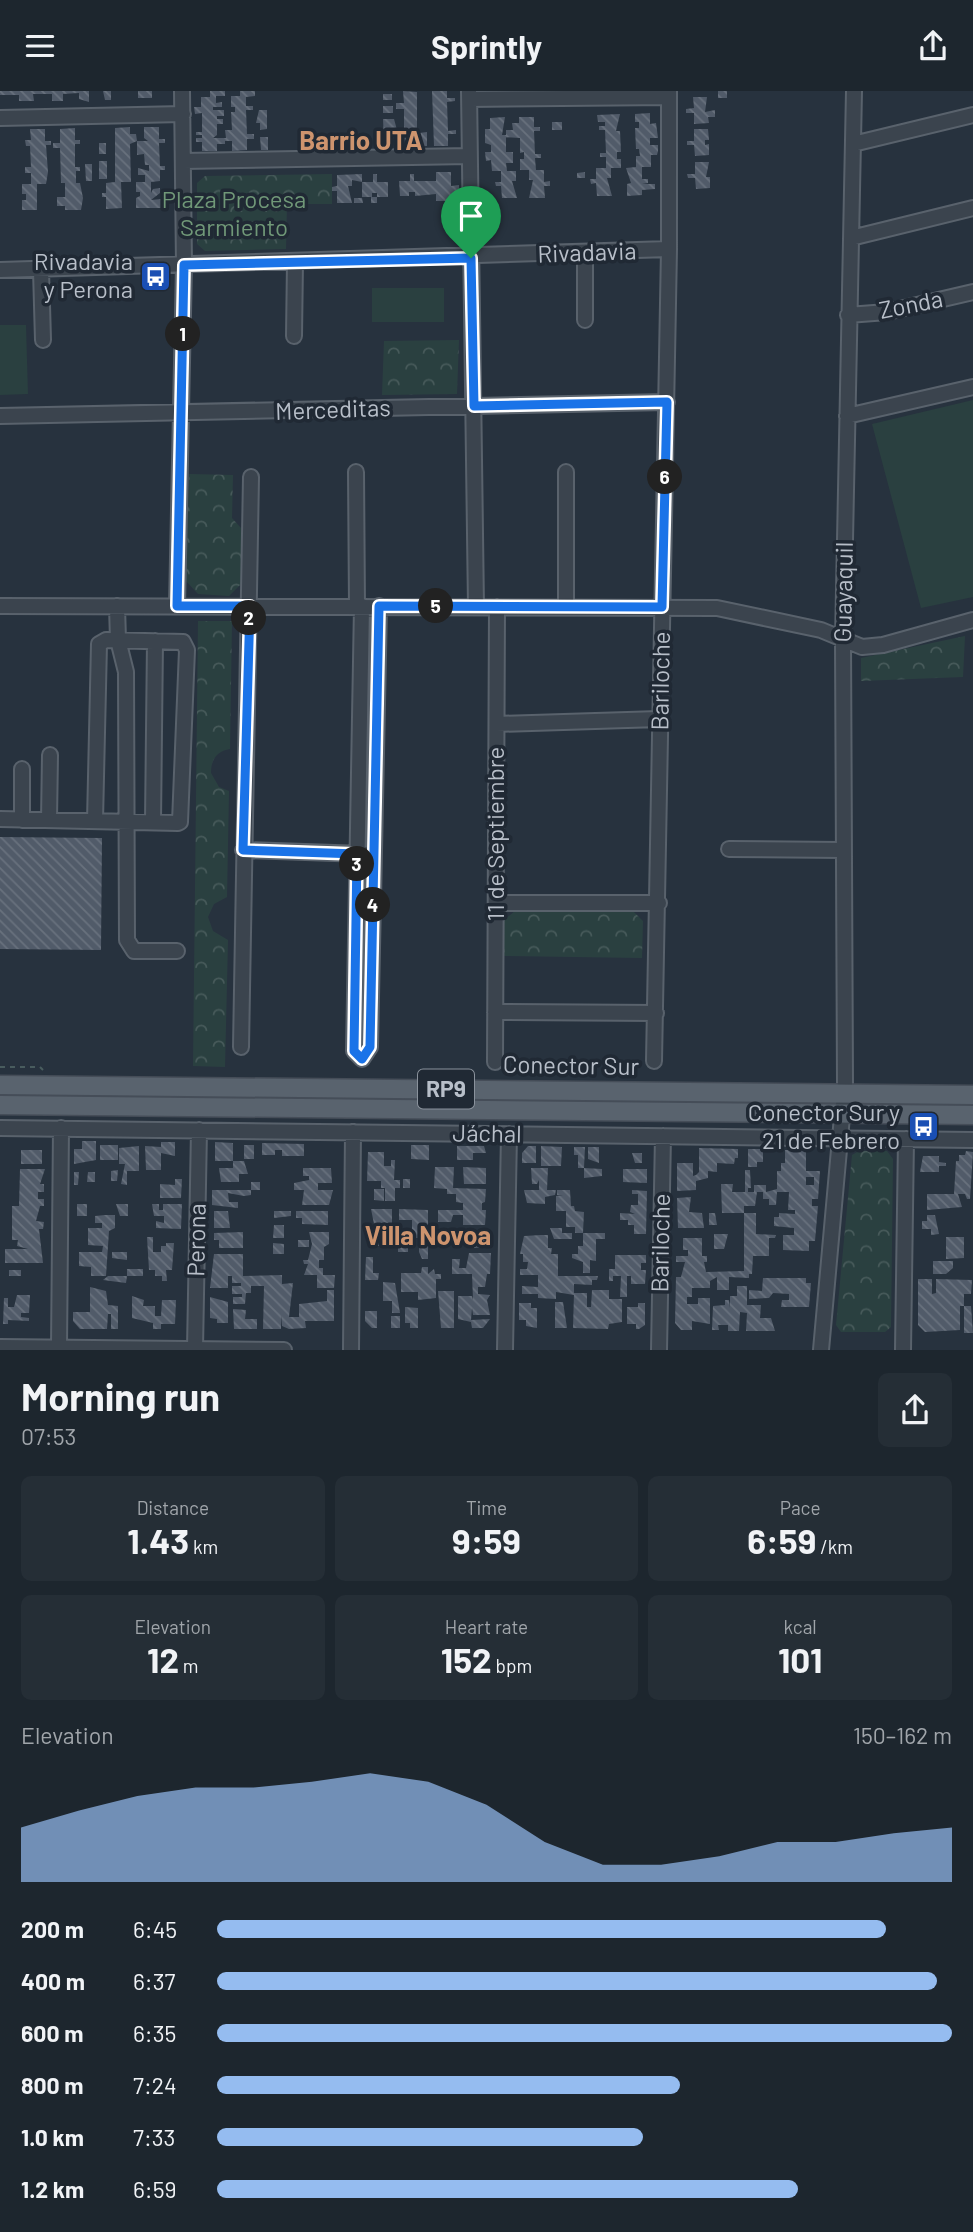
<!DOCTYPE html>
<meta charset="utf-8">
<style>
:root{--surface:#1d262e;--page:#252e36;--text:#f1f3f6;--muted:#a0a5aa;--accent:#95bcf0}
body{margin:0;font-family:Barlow,sans-serif;background:var(--page);color:var(--text);height:100vh;display:flex;flex-direction:column;font-size:26px;white-space:nowrap}
*{box-sizing:border-box;margin:0}
p{font-size:23px;color:var(--muted)}
.icon{flex:none;width:38px;height:38px;fill:none;stroke:currentColor;stroke-width:2;stroke-linecap:round;stroke-linejoin:round}
.map{position:relative;height:1259px;overflow:hidden}
.details{display:flex;flex-direction:column;background:var(--surface);flex:1}
.details>*{flex:none}
.pin{position:absolute;display:grid;place-items:center;width:60px;height:60px;color:#fff;margin:-72px -30px;border-radius:50% 50% 50% 0;rotate:-45deg;box-shadow:0 0 7px #0007}
.pin .icon{rotate:45deg}
.km{position:absolute;width:35px;height:35px;margin:-18px;border-radius:50%;background:#222;color:#fff;font-size:19px;line-height:35px;text-align:center}
.round{display:grid;place-items:center;flex:none;width:74px;height:74px;border-radius:10px;background:var(--page)}
.headline{display:flex;align-items:center;justify-content:space-between;height:119px;padding:0 21px}
h1{font-size:38px;font-weight:700;line-height:52px}
.figures{display:grid;grid-template-columns:repeat(3,1fr);gap:10px;height:119px;padding:7px 21px}
.figures div{display:grid;align-content:center;border-radius:10px;background:var(--page);text-align:center}
.figures b{font-size:35px;font-weight:700}
.figures small{font-size:19px;font-weight:400}
.figures p{font-size:19px}
.chart{height:196px;padding:14px 21px}
.chart p{display:flex;justify-content:space-between}
.chart svg{width:100%;height:126px;margin-top:7px;fill:var(--accent);opacity:.7}
ul{padding:0 21px;list-style:none;font-size:23px}
li{display:grid;grid-template-columns:112px 84px 1fr;align-items:center;height:52px}
li i{height:18px;border-radius:9px;background:var(--accent)}
header{display:flex;justify-content:space-between;align-items:center;height:91px;padding:0 21px;background:var(--surface);font-size:32px;font-weight:700}
.map>svg:first-child{display:block}
</style>
<header><svg class="icon" aria-label="menu" viewBox="0 0 24 24"><path d="M4 6h16M4 12h16M4 18h16"/></svg>Sprintly<svg class="icon" aria-label="share" viewBox="0 0 24 24"><path d="M12 15V3M7 8l5-5 5 5M5 13v7h14v-7"/></svg></header>
<div class="map">
<svg width="973" height="1259" viewBox="0 0 973 1259">
<defs>
<pattern id="park-crowns" width="20" height="18" patternUnits="userSpaceOnUse" patternTransform="scale(1.75)"><rect width="20" height="18" fill="#2a4040"/><path d="M2 6a3 3 0 1 1 6 0M12 15a3 3 0 1 1 6 0" fill="none" stroke="#475a5a"/></pattern>
<pattern id="building-back-hatch" width="6" height="6" patternUnits="userSpaceOnUse" patternTransform="scale(1.75)"><rect width="6" height="6" fill="#515b69"/><path d="M-1 5l2 2M0 0l6 6M5-1l2 2" fill="none" stroke="#68717d"/></pattern>
</defs>
<rect width="100%" height="100%" fill="#27323e"/>
<path fill="#2a4040" d="M372,197H444V231H372Z
M0,234H26L28,303L0,304Z
M973,309V506L921,517L872,333Z
M367,540H374L369,752H363Z
M362,768L370,769L366,940L359,938Z
M0,1002L779,1010L755,1013L0,1006Z"/>
<path fill="url(#park-crowns)" d="M332,83V113H287L286,158L205,160L197,153V92L205,85Z
M459,249L457,303L382,304L384,250Z
M189,383L233,384L232,427L241,437V493L229,505L198,503L186,490Z
M198,530H232L230,658C217,660 211,668 211,682L219,696L229,700L227,806L214,813L208,826L213,840L228,849L225,976L193,975Z
M965,545L963,586L861,590V567Z
M515,820H633L643,830L642,867L502,865L504,829Z
M859,1060H887L893,1068L891,1236L885,1241H841L836,1234L852,1064Z"/>
<path fill="url(#building-back-hatch)" fill-rule="evenodd" d="M0,0H89V11L79,8V2L63,3V10H52V3H33L34,10H19V4H0Z
M103,0H111V9H105Z
M138,0H152V7H138Z
M210,0H225V5H216V12L222,11V16H213V19H224V25H217V28H223V33H217V44L213,47H226L225,39H232L231,21H235V16H231V5H240V0H255V5L246,6V15H253V19H246L247,43H254V48H247V59L232,60V50H225V53H217V60H202V51H196V47H202V44H196V41H202V22L195,23L194,16H201V6H210Z
M403,0L417,1V45L419,42L427,41V55L405,56L404,45L384,49L383,28H394L397,39H404V18H396V12H404Z
M432,0H447V7H455V10L447,11L448,40L456,39V43H448V55H434Z
M718,0H727V7H718Z
M383,3H392V9H383Z
M693,6H707L705,21L715,19V26H708L709,32L694,33V22H686V18L694,17Z
M383,15H393V22H383Z
M259,19H267V38L260,39V32H256Z
M650,22V33L656,32L658,47H650V54H658V60L657,64H651V76H642V88H648V92L642,93H655V98L642,99V104L627,105V93L631,92L626,77L636,76V65H640L639,58H636L635,37H639V31H635V23Z
M620,23L616,40H620L621,61H617V68H621V77H611V87H607L612,105H597L596,92L591,93L590,88H596V77H606V66H600V62H606L605,39H599V35H605V31H598L597,24Z
M505,26L502,44H506V61H513V72H506L507,80H516V90H512L517,107H502L501,95H496L495,91H501V80H492L491,69L486,70L485,61H491V54L485,52V38H490V27Z
M519,26H534V36H540V40H534L535,63H541V67H535L536,79H544V91L550,90V95H544L545,107H529L533,89H529V79H520V68H524V61L520,62V47L506,46V39H513L512,32H519Z
M552,31H562V39H552Z
M130,36V43H136L137,50L130,53L131,91H121L122,117L106,118V106H102V102H106V92L115,91V37Z
M144,36H159V48H165V52H159L160,75H165V79H160V90L151,91V102L153,98L160,97V102L151,109L161,108V117H136V107L140,105V101H136V91H145V84H138V77L149,80V74H145L144,63L137,64V50H148L144,47Z
M75,37V49H80V53H75V76H80V80H76V92H80L83,107L81,119H65V115H57V106H65V92H61L60,57H53V52H60V38Z
M30,38H45V50H51V54H46L48,81L46,93H37V119H22V109H26V103H22V93H31V82H25V76H31L30,55H26L25,49H31Z
M694,38H708L709,49H705V54L709,53V64L695,65L694,54H687V50H694Z
M260,46H268V59H261Z
M99,52H106V63H99Z
M99,70H107V88H99Z
M695,71H709L706,86H710V97L696,98L695,87H688L687,83H695Z
M85,73H92V90H86Z
M436,81H451V95L459,94V103H451V110H436V103L415,105V101H409V105H400L399,90H410V83H414V90H436Z
M585,81V87H577V82Z
M362,83V91L352,89V95H348L352,112H337V100H332V96L337,95V84Z
M373,83H377V91H388V106H377V102H372V106H377V112H371V106H362V91H373Z
M354,107H362L363,112H354Z
M0,746L102,747L101,859L0,858Z
M82,1050H96V1069L74,1073V1058H82Z
M161,1051H175V1065L161,1062V1079H146L145,1055L161,1056Z
M215,1051L233,1052V1070H215Z
M262,1052L304,1053V1065H282V1059H275V1064H262Z
M100,1054H118V1069H100Z
M244,1054H254V1068H244Z
M411,1054H429V1069L411,1068Z
M139,1055V1080H127V1094L121,1093L125,1073H119V1057Z
M457,1055H484L486,1062H473V1069H457Z
M528,1055H536V1072H522V1062Z
M541,1055L562,1056L561,1075H541Z
M574,1056H585L584,1077H578V1064H574Z
M588,1056H599V1072L588,1068Z
M699,1057L738,1058V1067H735L734,1073L717,1072V1081L708,1080V1087L696,1090V1099L677,1100V1072H693V1085L696,1084L699,1081Z
M748,1058H763V1071H757V1076H748Z
M21,1059H42V1073H21Z
M785,1059H806V1080H820L818,1108H812V1115H818L815,1150H809V1160L783,1159V1144H794V1137L774,1135V1126H779V1122L795,1123V1119H788L789,1101H777L776,1114H769V1108H763V1101H757L755,1115H744V1122H722L721,1093H733L732,1101H745V1079H750L751,1097H748V1101H754V1094H766V1101L777,1098V1080H781V1072H785ZM806,1086H814V1094H806Z
M966,1060L973,1061L970,1108H967L965,1103H958L962,1116L927,1119V1103H954L956,1070H959V1064H965Z
M368,1061H384V1075H391V1069H395L394,1089H400V1097H395V1110H385V1097H381V1090H367Z
M632,1062H642V1072H635Z
M923,1065H939V1071L946,1072V1075H939V1081H920Z
M233,1070H244L248,1083H239V1091H221L219,1077H233Z
M435,1076H454L453,1097L486,1098L485,1111L482,1112V1119H486L485,1134H463V1124H453L451,1131H438V1119H463V1112L456,1111V1103H447V1098L434,1097Z
M463,1076L486,1077V1093H464Z
M303,1077H331L332,1092H318V1099H333L329,1114H302L304,1099H294V1092L309,1089V1085H303Z
M531,1077H548L547,1099H556L555,1104L545,1106V1113L527,1112L524,1099H539V1089L537,1093H532Z
M584,1077L602,1078V1085L584,1087Z
M20,1078H45L40,1093H44V1101H38V1108H44V1115H40L36,1130L44,1131L43,1138H39L43,1172H5V1158H28L17,1155L18,1149H12V1115H19Z
M623,1078H647V1092L623,1091Z
M118,1079L117,1090H111V1080Z
M74,1081H79L78,1094H74Z
M88,1081H95V1091H87Z
M175,1088H182L181,1107H160V1093L175,1094Z
M403,1088H410V1097H403Z
M251,1091H260V1099H251V1104L244,1105L228,1102L229,1111H238V1117L212,1114V1099H251Z
M374,1098H384V1110L374,1109Z
M557,1099H570L571,1115H574L575,1120L584,1121L583,1142H575V1136H566V1120H556V1105L563,1104H557Z
M632,1099L647,1100L646,1143H634V1134H628V1129H620V1122L635,1123L630,1121L631,1114H638V1103H632Z
M691,1106L689,1121L702,1122L704,1137H678L677,1107Z
M77,1113H87V1125H77Z
M116,1113H128V1125H120Z
M152,1113H159V1119H163V1113H182L181,1138L156,1137V1130L164,1132V1125H154Z
M371,1118H392V1133H374Z
M399,1118L428,1119V1140H423V1147H412V1129H399Z
M214,1120H228L230,1137H214Z
M274,1120H291V1125L274,1127Z
M296,1120H328V1134L302,1133V1127H296Z
M709,1122H715L717,1134H709Z
M744,1122H756V1143L776,1144L775,1147H769V1165H753L752,1183H749V1187L729,1186V1199H717V1186L710,1190V1197H692V1206H687V1213H698V1207H710V1233L692,1230V1239H681L675,1232L676,1186H681L685,1171H676V1165H688V1159H683V1147H702V1165H707V1171H704L706,1181L744,1180Z
M105,1124H115V1137L109,1140L106,1185H91V1176L79,1175V1161H102L103,1155L88,1154V1137H102V1132H95V1125Z
M927,1124H935L939,1143L931,1144V1138H922V1130H927Z
M274,1134H284V1147H273Z
M550,1137H562V1142H572V1148H554Z
M366,1140H396V1155H371V1148H366Z
M470,1140L491,1141V1156L474,1157V1144H470Z
M243,1141V1157H219V1149H214V1142Z
M309,1141H329V1153L324,1156V1169H319V1177H323V1184H335L334,1197H317V1184H304L308,1173H304L303,1169H308L312,1153Z
M583,1142H605V1148H596V1170L590,1169V1182H583V1171L572,1167V1163H578V1155H583Z
M714,1143H728L724,1158H714Z
M541,1144H548V1157H552L551,1163H558V1185H598L597,1189H592V1194L574,1193V1204L556,1201V1208L538,1207V1203H522V1195L538,1196V1184H520V1178H527L528,1171H523V1163H520L524,1145Z
M147,1146H153V1161H161V1155H166V1152H174L172,1179H166L167,1190H162V1185H155V1179H149Z
M946,1146H964V1167L946,1168Z
M298,1149H309V1156H298Z
M419,1149H428V1168H422L419,1161Z
M273,1152L284,1153V1163H273Z
M398,1154H408V1161H398Z
M112,1161H127V1169L112,1167Z
M469,1162H491L490,1183H487L485,1196H478V1203L490,1204L487,1209L490,1224H473L472,1217L471,1229L490,1228L483,1237H472L471,1231L458,1228V1205H472L473,1209L472,1183H452V1168H460L459,1177H466Z
M214,1163H243V1185L282,1184V1193L293,1192L289,1226H299V1213L327,1210V1199H334V1230H305L306,1237L289,1238L282,1235L281,1224V1238H263L264,1195H251V1202H246L245,1213H233V1206H242V1203H232V1195H241V1192H232V1185H228V1197H210Z
M615,1164H646V1172H641V1179H646L645,1193H631V1185H627V1206H620L621,1185H613V1190H609V1178H615Z
M366,1166H373V1182H379L378,1189H365Z
M933,1170H953V1177L946,1183H933Z
M422,1176H428V1183L434,1178L435,1183H441V1188H436V1207L418,1209V1201H401V1182H421Z
M127,1178H143V1185H127Z
M9,1179H21V1185H9Z
M108,1185H127L126,1192L103,1189Z
M763,1187H806V1192H811L809,1216H781L782,1209H789V1203L773,1202L769,1207L749,1208V1199L762,1200Z
M918,1188H932V1203L936,1202V1188L972,1189L971,1203H964V1215H960V1239L925,1241L918,1234Z
M383,1191L395,1192L400,1222H392V1210H383Z
M737,1195H747V1214H761L760,1227H771L775,1240H746L747,1222L740,1221L739,1240H728V1234H718L719,1239H712L713,1215L725,1214V1209H729L730,1217V1205H737Z
M90,1196L106,1200L108,1214L118,1215V1238H111V1223H108L107,1238H80L73,1230V1221H90Z
M592,1199H609V1208H622V1231L609,1233L608,1238L573,1237L574,1202H587V1216H591Z
M438,1200H454V1237H441Z
M17,1204H30L29,1222H21V1226L29,1227V1230L8,1229V1233H3L4,1207H8V1216H14Z
M132,1205L144,1209L143,1215H155V1225H161L162,1209H176L175,1233H161V1238H153V1232L132,1227Z
M210,1206L228,1211V1232H217V1228L210,1227Z
M555,1211H563L567,1237H555Z
M519,1212H531V1217H537V1237L526,1235V1229H519Z
M638,1212H645V1234L639,1238H636V1233H627V1216H638Z
M964,1215H971L973,1242H964Z
M405,1216L418,1217V1237H410V1232H405Z
M233,1218L246,1219L245,1228H257V1238H234Z
M365,1220H377V1237H372L365,1230Z
M391,1225H400V1237H391Z"/>
<g fill="none" stroke-linecap="round" stroke-linejoin="round">
<defs>
<path id="minor" d="M469,0L476,516
M469,8L669,6
M0,27L183,23
M853,53L973,24
M183,70L469,65
M851,147L973,117
M585,162V229
M0,179L669,158
M41,179L43,249
M848,224L887,221L973,201
M294,245L295,171
M0,325L667,311
M847,325L973,296
M356,381L357,515
M566,381V516
M0,515L717,517L821,539L862,556L883,554L973,529
M117,515L118,549L126,581L127,849L134,860H177
M177,515L184,174L182,0
M362,515L354,960L362,968L370,956L379,515
M497,633L659,628
M22,678V729
M0,728C59,729 119,731 178,732L180,731L187,559L183,551L106,549L99,553L95,730
M49,729L50,664
M153,731L155,550
M729,758L842,759
M243,759L364,763
M496,812H659
M495,921L656,922
M241,956L251,386
M654,970L669,158V0
M495,971L497,516
M0,1037L973,1049
M0,1256L284,1259
M59,1257L61,1037
M195,1258L199,1039
M351,1259L353,1041
M505,1259L509,1043
M659,1259L663,1045
M821,1259L845,992L843,549L854,0
M903,1259L906,1048"/>
<path id="major" d="M0,994L973,1004
M0,1014L973,1024"/>
</defs>
<use href="#minor" stroke="#59626c" stroke-width="18"/>
<use href="#major" stroke="#454d58" stroke-width="21"/>
<path stroke="#495c5e" stroke-width="2" stroke-dasharray="5 5" stroke-linecap="butt" d="M0,976H40L43,979"/>
<use href="#minor" stroke="#3b444e" stroke-width="14"/>
<use href="#major" stroke="#59636e" stroke-width="18"/>
</g>
<g fill="none" stroke-linecap="round" stroke-linejoin="round">
<defs>
<path id="route" d="M471,167L474,315L667,311L662,516L379,515L370,956L362,968L354,960L357,763L243,759L250,515H177L184,174Z"/>
</defs>
<use href="#route" stroke="#fff" stroke-width="14"/>
<use href="#route" stroke="#1a73e8" stroke-width="9"/>
</g>
<defs>
<symbol id="bus-square" viewBox="-11 -11 22 22"><rect x="-9" y="-9" width="18" height="18" rx="4" fill="#1a4fb4" stroke="#202934"/><path d="M-5-6H5V4H4V6H2V4H-2V6H-4V4H-5ZM-3.5-4V0h7V-4ZM-3.5 1.2v1.5H-2V1.2ZM2 1.2v1.5H3.5V1.2Z" fill="#fff"/></symbol>
</defs>
<g fill-rule="evenodd">
<use href="#bus-square" x="138" y="168" width="35" height="35"/>
<use href="#bus-square" x="906" y="1018" width="35" height="35"/>
</g>
<g text-anchor="middle" stroke-width="7" stroke-linejoin="round" paint-order="stroke">
<rect fill="#202934" stroke="#8a929c" stroke-width="2" x="418" y="978.5" width="56" height="39" rx="5"/>
<g font-size="23" font-weight="bold" fill="#b8bfc9">
<text x="446" y="1006">RP9</text>
</g>
<g font-size="24" fill="#709878" stroke="#202934">
<text x="234" y="117">Plaza Procesa<tspan x="234" dy="28">Sarmiento</tspan></text>
</g>
<g font-size="24" fill="#b8bfc9" stroke="#202934">
<text transform="translate(587 162) rotate(-2)" y="8">Rivadavia</text>
<text transform="translate(911 214) rotate(-11)" y="8">Zonda</text>
<text transform="translate(333 319) rotate(-2)" y="8">Merceditas</text>
<text transform="translate(844 501) rotate(-89)" y="8">Guayaquil</text>
<text transform="translate(661 590) rotate(-89)" y="8">Bariloche</text>
<text transform="translate(496 743) rotate(-90)" y="8">11 de Septiembre</text>
<text transform="translate(571 975) rotate(1)" y="8">Conector Sur</text>
<text transform="translate(487 1043) rotate(1)" y="8">Jáchal</text>
<text transform="translate(197 1149) rotate(-89)" y="8">Perona</text>
<text transform="translate(661 1152) rotate(-89)" y="8">Bariloche</text>
</g>
<g font-size="24" fill="#b8bfc9" stroke="#202934" text-anchor="end">
<text x="133" y="179">Rivadavia<tspan x="133" dy="28">y Perona</tspan></text>
<text x="900" y="1030">Conector Sur y<tspan x="900" dy="28">21 de Febrero</tspan></text>
</g>
<g font-size="26" font-weight="bold" fill="#ce946e" stroke="#202934">
<text x="361" y="59">Barrio UTA</text>
<text x="428" y="1154">Villa Novoa</text>
</g>
</g>
</svg>
<div class="pin" style="left:471px;top:167px;background:#1e9e55"><svg class="icon" aria-label="arrive" viewBox="0 0 24 24"><path d="M6 21V4h12l-3 4 3 4H6"/></svg></div>
<b class="km" style="left:183px;top:243px">1</b>
<b class="km" style="left:249px;top:527px">2</b>
<b class="km" style="left:357px;top:773px">3</b>
<b class="km" style="left:373px;top:814px">4</b>
<b class="km" style="left:436px;top:515px">5</b>
<b class="km" style="left:665px;top:386px">6</b>
</div>
<section class="details">
<div class="headline"><div><h1>Morning run</h1><p>07:53</p></div><a class="round"><svg class="icon" aria-label="share" viewBox="0 0 24 24"><path d="M12 15V3M7 8l5-5 5 5M5 13v7h14v-7"/></svg></a></div>
<div class="figures">
<div><p>Distance</p><b>1.43<small> km</small></b></div>
<div><p>Time</p><b>9:59</b></div>
<div><p>Pace</p><b>6:59<small> /km</small></b></div>
</div>
<div class="figures">
<div><p>Elevation</p><b>12<small> m</small></b></div>
<div><p>Heart rate</p><b>152<small> bpm</small></b></div>
<div><p>kcal</p><b>101</b></div>
</div>
<div class="chart"><p><span>Elevation</span>150–162 m</p>
<svg viewBox="0 0 160 44" preserveAspectRatio="none"><path d="M0 44V25L10 19L20 14L30 11L40 11L50 9L60 6L70 9L80 17L90 30L100 38L110 38L120 35L130 30L140 30L150 27L160 25V44z"/></svg>
</div>
<ul>
<li><b>200 m</b>6:45<i style="width:91%"></i></li>
<li><b>400 m</b>6:37<i style="width:98%"></i></li>
<li><b>600 m</b>6:35<i style="width:100%"></i></li>
<li><b>800 m</b>7:24<i style="width:63%"></i></li>
<li><b>1.0 km</b>7:33<i style="width:58%"></i></li>
<li><b>1.2 km</b>6:59<i style="width:79%"></i></li>
</ul>
</section>
